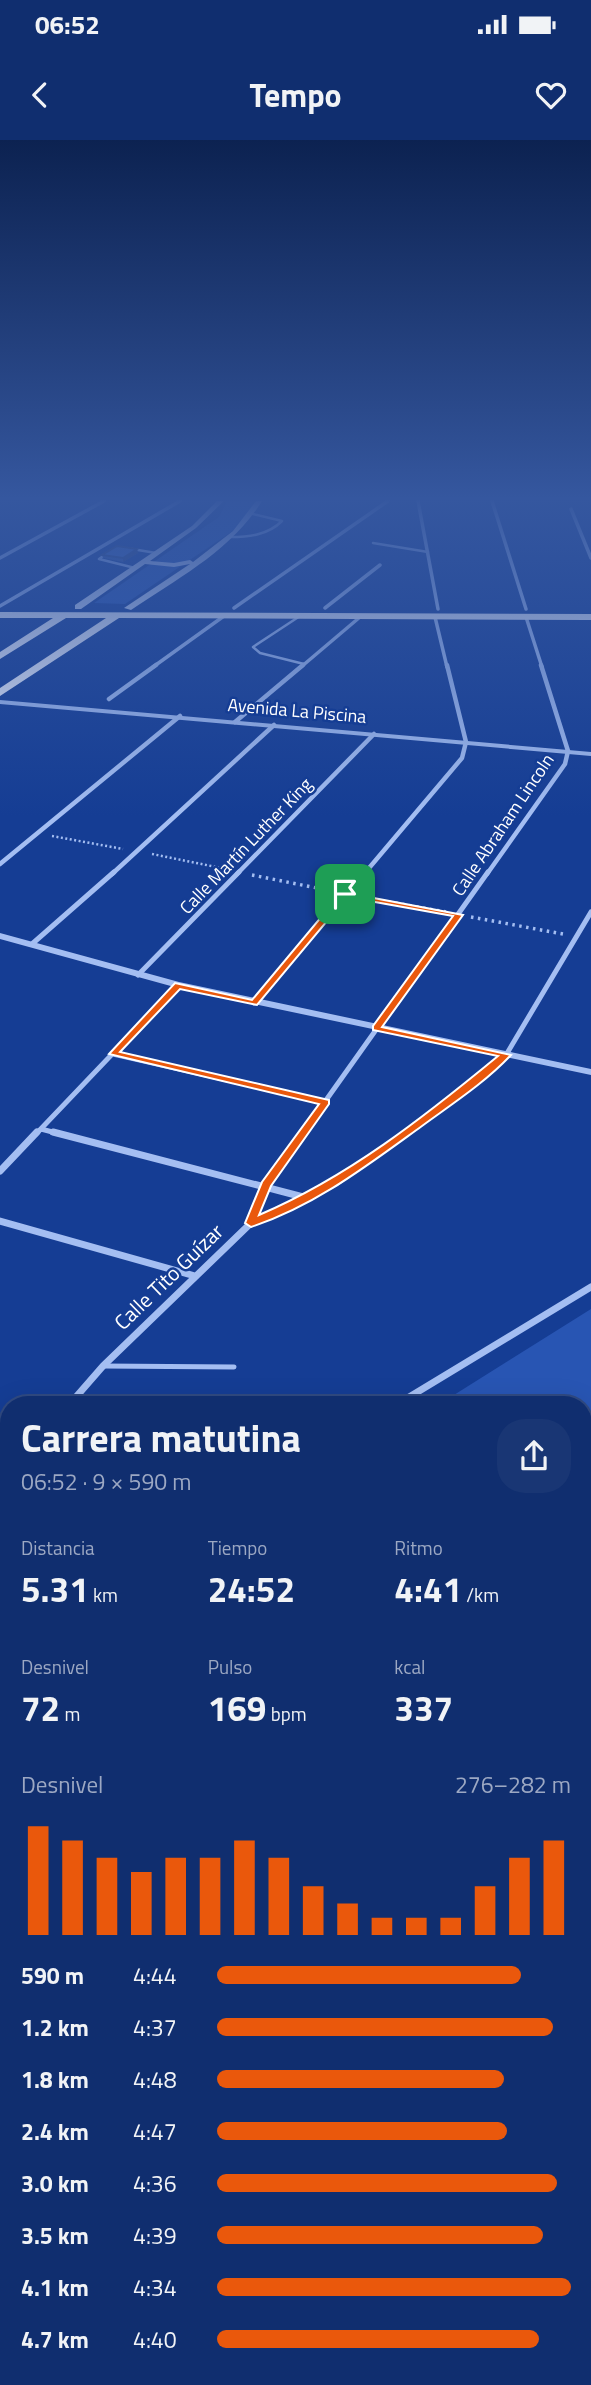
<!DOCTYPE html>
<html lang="es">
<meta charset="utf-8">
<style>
:root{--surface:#102e6f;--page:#193674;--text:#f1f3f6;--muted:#9ca8c3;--line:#304a82;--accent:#ea580c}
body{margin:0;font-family:"Titillium Web",sans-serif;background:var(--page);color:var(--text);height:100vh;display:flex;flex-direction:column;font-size:26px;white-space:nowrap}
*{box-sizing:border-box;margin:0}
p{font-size:23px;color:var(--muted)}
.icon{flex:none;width:38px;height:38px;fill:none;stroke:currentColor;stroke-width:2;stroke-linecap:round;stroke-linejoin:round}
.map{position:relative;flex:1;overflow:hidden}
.details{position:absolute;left:0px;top:1256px;width:592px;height:989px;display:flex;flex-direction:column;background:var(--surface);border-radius:28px 28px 0 0;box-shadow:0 7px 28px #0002,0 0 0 2px var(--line)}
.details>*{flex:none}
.pin{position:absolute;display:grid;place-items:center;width:60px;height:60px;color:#fff;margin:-30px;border-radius:14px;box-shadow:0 4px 10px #0006}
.round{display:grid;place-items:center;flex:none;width:74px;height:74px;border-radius:28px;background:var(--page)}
.overview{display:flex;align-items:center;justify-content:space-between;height:119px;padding:0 21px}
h1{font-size:38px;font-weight:700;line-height:52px}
.metrics{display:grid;grid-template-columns:repeat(3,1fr);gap:10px;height:119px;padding:7px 21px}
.metrics div{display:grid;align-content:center}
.metrics b{font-size:35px;font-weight:700}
.metrics small{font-size:19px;font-weight:400}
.metrics p{font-size:19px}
.chart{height:196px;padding:14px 21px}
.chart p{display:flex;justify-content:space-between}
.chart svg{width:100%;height:126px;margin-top:7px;stroke:var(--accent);stroke-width:6}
ul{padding:0 21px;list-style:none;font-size:23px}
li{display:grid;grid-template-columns:112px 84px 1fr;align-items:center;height:52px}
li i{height:18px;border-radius:9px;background:var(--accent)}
.status{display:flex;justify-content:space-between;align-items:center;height:49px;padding:0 35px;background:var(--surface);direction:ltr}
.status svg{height:19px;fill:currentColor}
header{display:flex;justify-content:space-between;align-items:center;height:91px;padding:0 21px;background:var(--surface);font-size:32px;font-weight:700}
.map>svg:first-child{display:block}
</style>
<div class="status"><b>06:52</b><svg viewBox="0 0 49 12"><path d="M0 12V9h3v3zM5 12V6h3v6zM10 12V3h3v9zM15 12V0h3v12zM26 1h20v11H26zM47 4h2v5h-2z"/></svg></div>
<header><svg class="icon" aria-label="back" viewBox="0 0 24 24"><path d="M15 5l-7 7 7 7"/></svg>Tempo<svg class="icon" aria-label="heart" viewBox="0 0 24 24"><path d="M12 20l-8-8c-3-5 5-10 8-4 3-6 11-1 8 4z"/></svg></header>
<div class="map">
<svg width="591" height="2245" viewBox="0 0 591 2245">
<rect width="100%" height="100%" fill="#153d94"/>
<path fill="#2855b3" d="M227,361H254L251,371L234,390L125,464L94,463L219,377Z
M591,1169V1479L583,1476V1265H438Z
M9,1390V1849L0,1845V1402Z
M583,1545L591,1548V2035L583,2041Z"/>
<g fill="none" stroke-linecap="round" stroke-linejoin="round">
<path stroke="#a4bef2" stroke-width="2.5" stroke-dasharray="2 2.5" stroke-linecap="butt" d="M52,696L123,709
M152,714L226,729"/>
<path stroke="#a4bef2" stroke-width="3.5" stroke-dasharray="2.5 4.5" stroke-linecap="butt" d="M252,735L332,751
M361,757L446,772
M471,777L563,794"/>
<path stroke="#a4bef2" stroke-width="5" stroke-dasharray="4.5 7" stroke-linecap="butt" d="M583,1478L591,1480"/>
<path stroke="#a4bef2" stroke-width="2.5" d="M230,397C249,397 268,395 282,381L253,374
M373,403L428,412
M132,409L156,413
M106,414L99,419L135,428
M300,476L253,507L260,513L304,524"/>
<path stroke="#a4bef2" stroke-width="5" d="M103,1226L234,1227"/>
<path stroke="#a4bef2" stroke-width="3.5" d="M418,361L438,469
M492,361L526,469
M571,369L591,418
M0,418L104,361
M0,466L180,361
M234,468L388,361
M325,468L380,425
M435,477L447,527
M526,477L542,527
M153,527L224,476
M301,527L360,477"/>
<path stroke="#a4bef2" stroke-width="4.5" d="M109,559L156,525
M235,582L303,525
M0,724L180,576
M112,734L274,585
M237,734L374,594
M364,734L462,618L466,602L447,525
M487,734L565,624L568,611L541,525"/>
<path stroke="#a4bef2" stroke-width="5" d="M32,804L114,732
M138,835L239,732
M254,863L365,732
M113,914L325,962
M41,989L60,994
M36,994L178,845
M302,994L488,732
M404,994L458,955L506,915L591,772"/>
<path stroke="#a4bef2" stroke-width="7" d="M53,992L307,1058
M0,1031L37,992
M0,1081L195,1136
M251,1083L336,1043L407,992
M69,1265L103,1226L251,1083L265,1045L303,992
M396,1265L591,1147"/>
<path stroke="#a4bef2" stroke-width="9" d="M0,1348L9,1335"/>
<path stroke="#a4bef2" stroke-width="11" d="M0,2198L9,2202
M35,2236L38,2245"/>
<path fill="#a4bef2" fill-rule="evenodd" d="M0,560L591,612V616L0,564Z
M0,793L179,842L591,929V935L178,848L0,799Z
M591,2095V2118L583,2121V2098Z
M412,2236H440L435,2245H408Z"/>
<path fill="#d3e0fc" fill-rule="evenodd" d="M217,361H224L196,388L150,421L174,423L190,420L193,422L233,391L256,361H262C231,411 178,438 131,470L124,468L190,424L174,427L145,424L81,469H75V465L192,386Z"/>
<path fill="#eff3ff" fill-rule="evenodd" d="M0,472L591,474V480L119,478L0,556V548L106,478H66L0,519V512L53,478H0Z"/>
</g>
<path fill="#3458a2" d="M137,409L138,413L123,422L103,418L102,415Z"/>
<path fill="#2b4784" d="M137,409L138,413L123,422V418Z"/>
<path fill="#3d66bc" stroke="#2b4784" stroke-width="2" d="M117,406L137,409L123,418L102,415Z"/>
<linearGradient id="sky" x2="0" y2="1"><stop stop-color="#0c2251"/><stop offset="0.53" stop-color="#35579f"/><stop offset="1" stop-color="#35579f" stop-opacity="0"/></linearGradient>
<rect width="591" height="676" fill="url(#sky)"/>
<path fill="#ea580c" stroke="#fff" stroke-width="2" fill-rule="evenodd" d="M342,752L463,775L382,887L511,915C486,942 452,964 422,986C368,1025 315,1066 251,1087L245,1083L262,1042L319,964L109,914L175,843L252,860ZM347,757L453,776L373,886V890L498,916C424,977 348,1037 259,1075L271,1046L329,964V960L120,912L180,849L257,865Z"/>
<g text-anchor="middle" stroke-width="5" stroke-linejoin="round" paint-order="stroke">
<g font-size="18" fill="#fff" stroke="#153d94">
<text transform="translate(297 571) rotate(5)" y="6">Avenida La Piscina</text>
<text transform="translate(503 685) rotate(-56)" y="6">Calle Abraham Lincoln</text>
<text transform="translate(246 706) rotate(-46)" y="6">Calle Martín Luther King</text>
</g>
<g font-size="21" fill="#fff" stroke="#153d94">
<text transform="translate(169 1137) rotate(-44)" y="7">Calle Tito Guízar</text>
</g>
</g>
</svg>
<div class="pin" style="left:345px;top:754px;background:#1e9e55"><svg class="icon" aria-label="arrive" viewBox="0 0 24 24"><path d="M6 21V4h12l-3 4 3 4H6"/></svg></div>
<section class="details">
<div class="overview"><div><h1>Carrera matutina</h1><p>06:52 · 9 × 590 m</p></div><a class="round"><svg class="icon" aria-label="share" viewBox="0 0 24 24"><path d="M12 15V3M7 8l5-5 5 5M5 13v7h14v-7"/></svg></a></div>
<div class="metrics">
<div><p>Distancia</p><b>5.31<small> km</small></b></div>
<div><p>Tiempo</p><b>24:52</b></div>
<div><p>Ritmo</p><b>4:41<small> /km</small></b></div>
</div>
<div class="metrics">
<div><p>Desnivel</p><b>72<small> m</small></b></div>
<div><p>Pulso</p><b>169<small> bpm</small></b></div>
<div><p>kcal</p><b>337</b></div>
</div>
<div class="chart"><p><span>Desnivel</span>276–282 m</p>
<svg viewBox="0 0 160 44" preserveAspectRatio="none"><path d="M5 44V6M15 44V11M25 44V17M35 44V22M45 44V17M55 44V17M65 44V11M75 44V17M85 44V27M95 44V33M105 44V38M115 44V38M125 44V38M135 44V27M145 44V17M155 44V11"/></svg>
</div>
<ul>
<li><b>590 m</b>4:44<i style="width:86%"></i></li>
<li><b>1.2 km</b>4:37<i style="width:95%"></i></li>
<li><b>1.8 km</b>4:48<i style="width:81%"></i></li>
<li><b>2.4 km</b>4:47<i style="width:82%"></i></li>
<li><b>3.0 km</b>4:36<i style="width:96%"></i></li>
<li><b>3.5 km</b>4:39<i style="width:92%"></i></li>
<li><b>4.1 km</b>4:34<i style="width:100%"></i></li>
<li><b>4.7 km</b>4:40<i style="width:91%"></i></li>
</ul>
</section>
</div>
